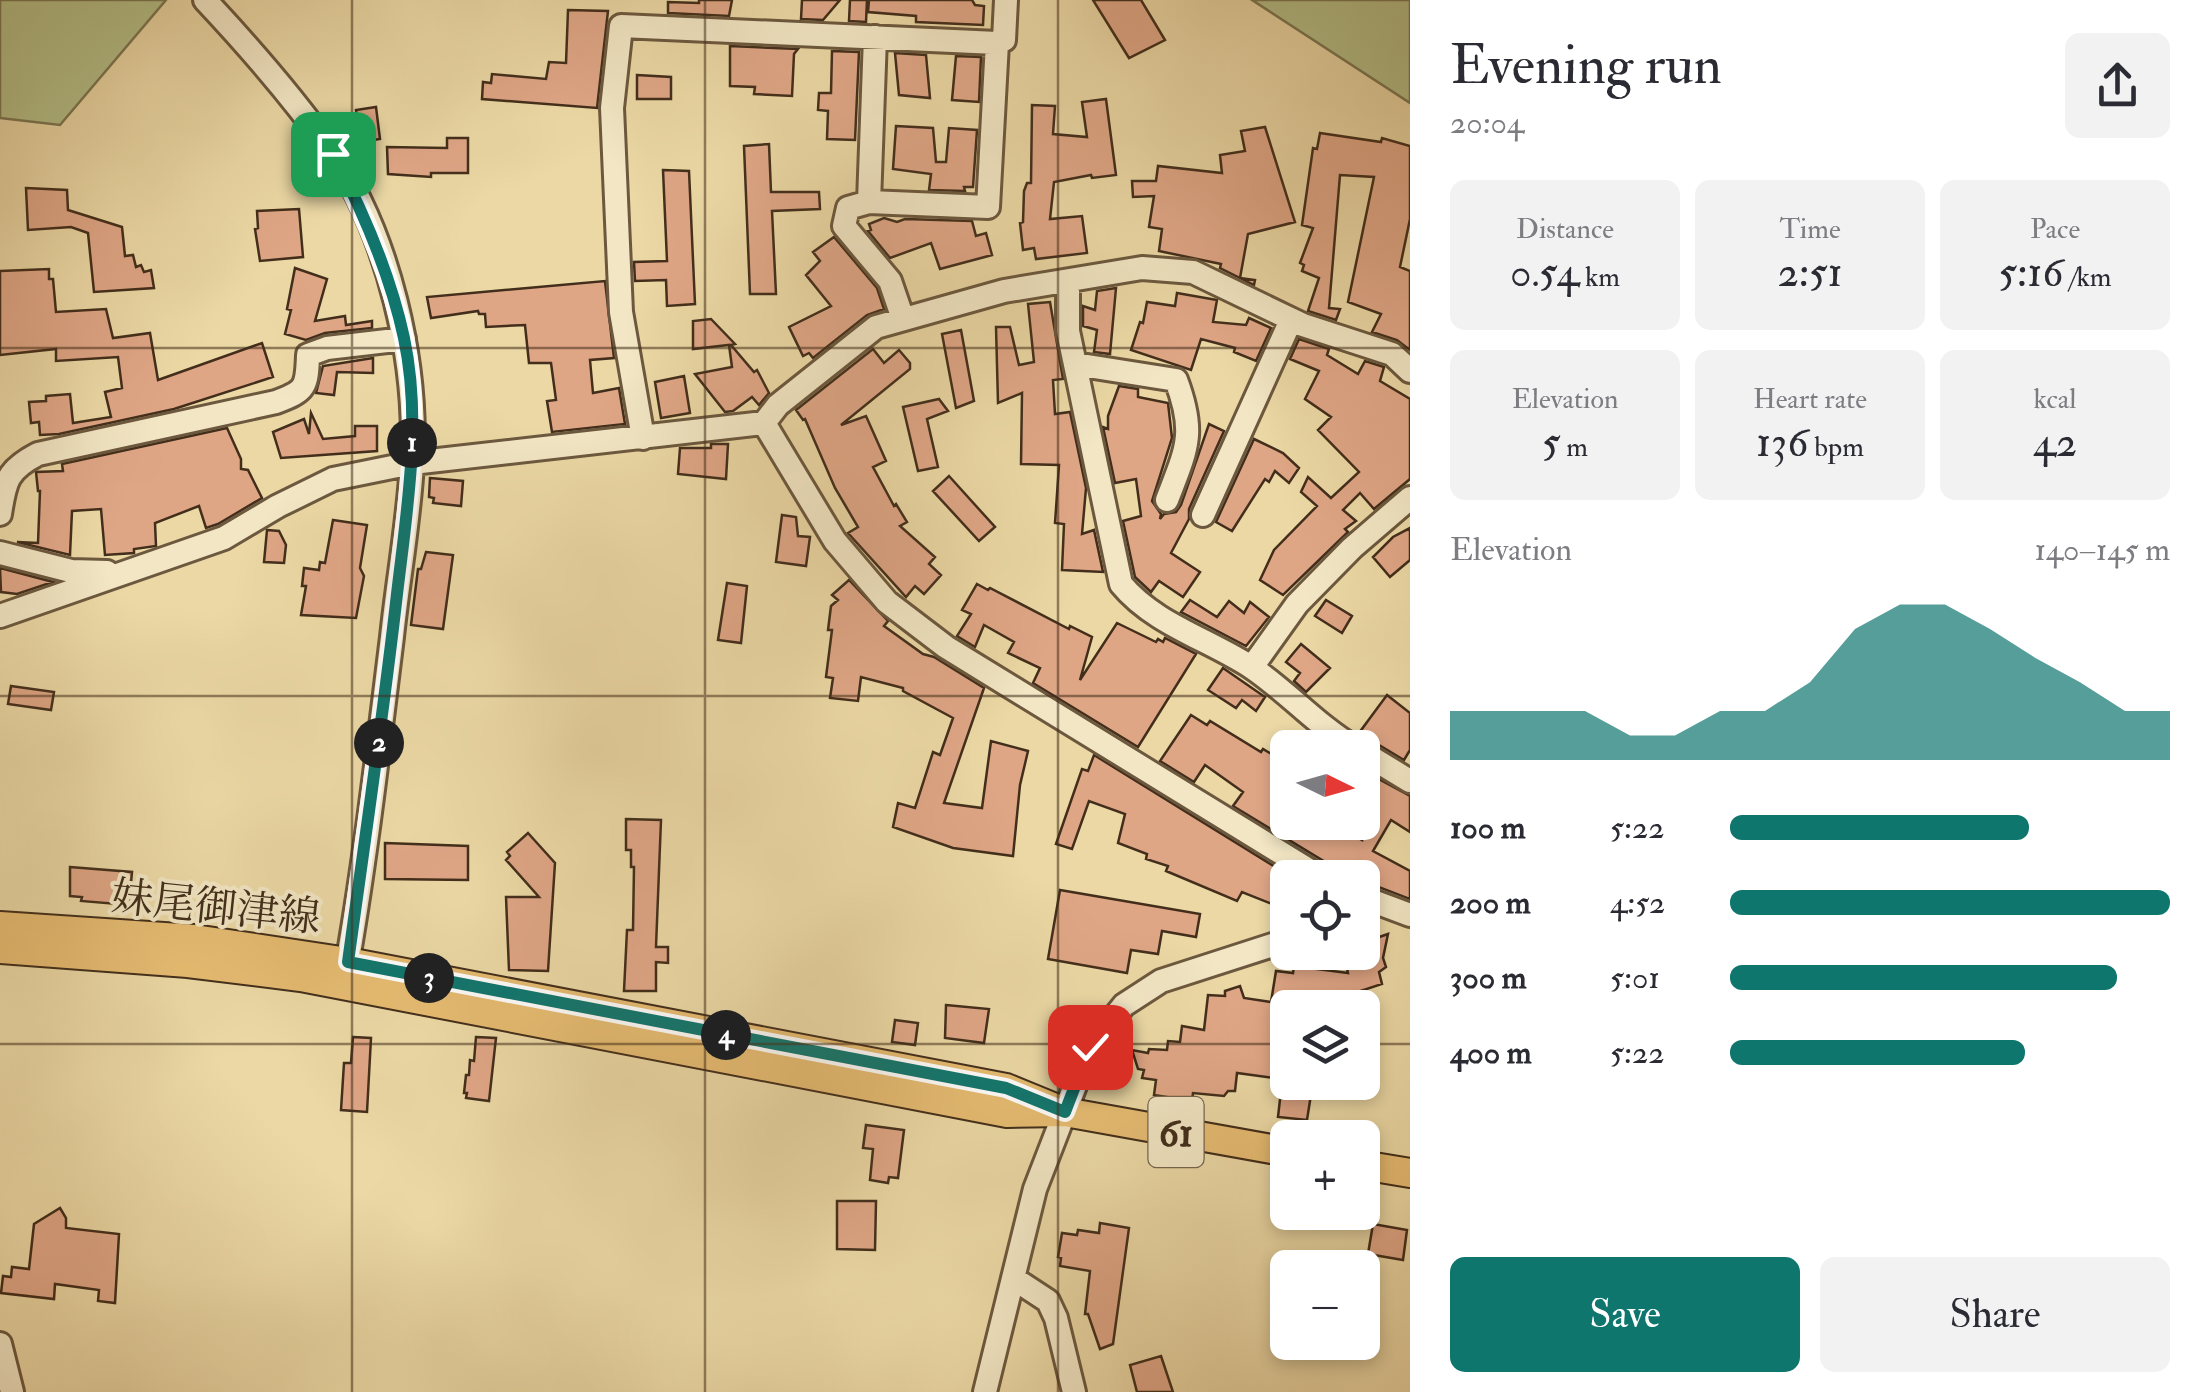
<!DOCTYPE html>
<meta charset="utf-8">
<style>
:root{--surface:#fff;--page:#f2f2f3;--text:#2b2b33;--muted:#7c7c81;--accent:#0f766e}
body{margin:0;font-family:"IM FELL Double Pica","Noto Serif JP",serif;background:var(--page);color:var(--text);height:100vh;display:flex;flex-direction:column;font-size:38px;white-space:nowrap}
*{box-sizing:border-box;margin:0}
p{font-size:32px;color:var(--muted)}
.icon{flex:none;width:55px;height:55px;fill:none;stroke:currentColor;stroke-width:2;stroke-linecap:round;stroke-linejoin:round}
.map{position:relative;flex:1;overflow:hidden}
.panel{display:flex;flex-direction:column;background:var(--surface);width:800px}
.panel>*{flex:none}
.needle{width:65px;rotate:95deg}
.buttons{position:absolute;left:1270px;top:730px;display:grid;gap:20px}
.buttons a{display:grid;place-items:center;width:110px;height:110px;border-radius:15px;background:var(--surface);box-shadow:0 5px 15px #0003;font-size:50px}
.pin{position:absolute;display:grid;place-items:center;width:85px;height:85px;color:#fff;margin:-42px;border-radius:20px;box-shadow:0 5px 15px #0006}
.km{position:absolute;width:50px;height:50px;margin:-25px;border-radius:50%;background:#222;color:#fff;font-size:28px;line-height:50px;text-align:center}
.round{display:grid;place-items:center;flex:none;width:105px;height:105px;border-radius:15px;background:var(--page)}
.summary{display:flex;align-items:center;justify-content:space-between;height:170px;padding:0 40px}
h1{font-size:55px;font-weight:600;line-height:75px}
.figures{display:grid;grid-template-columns:repeat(3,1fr);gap:15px;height:170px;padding:10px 40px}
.figures div{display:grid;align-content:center;border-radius:15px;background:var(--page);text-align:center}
.figures b{font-size:42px;font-weight:600}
.figures small{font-size:28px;font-weight:400}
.figures p{font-size:28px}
.chart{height:280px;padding:20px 40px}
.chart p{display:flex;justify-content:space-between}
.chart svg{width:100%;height:180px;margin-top:10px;fill:var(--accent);opacity:.7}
.action{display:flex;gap:20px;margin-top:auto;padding:20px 40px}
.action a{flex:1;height:115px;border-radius:15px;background:var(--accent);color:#fff;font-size:40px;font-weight:600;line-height:115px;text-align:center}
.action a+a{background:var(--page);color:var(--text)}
ul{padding:0 40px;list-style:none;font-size:32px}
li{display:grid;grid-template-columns:160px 120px 1fr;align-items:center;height:75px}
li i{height:25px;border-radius:12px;background:var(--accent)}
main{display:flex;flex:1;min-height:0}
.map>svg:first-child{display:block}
</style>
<main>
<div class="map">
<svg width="1410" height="1392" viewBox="0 0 1410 1392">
<rect width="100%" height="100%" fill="#ebd8a5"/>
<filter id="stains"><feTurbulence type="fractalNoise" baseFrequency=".002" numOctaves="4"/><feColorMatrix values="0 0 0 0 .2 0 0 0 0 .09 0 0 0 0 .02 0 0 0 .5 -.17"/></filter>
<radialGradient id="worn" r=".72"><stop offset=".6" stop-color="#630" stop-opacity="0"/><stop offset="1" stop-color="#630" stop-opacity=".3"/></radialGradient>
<path fill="#b4bf88" stroke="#7b7652" stroke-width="2.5" d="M0,0H166L60,125L0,118Z
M1252,0H1410V103Z"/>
<path fill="#dfa686" stroke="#422e1b" stroke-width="2.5" d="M699,0H732L729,16L668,13V2L699,3Z
M802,0H840L823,20L801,19Z
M850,0H867L866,22L849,21Z
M869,0H972L975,5L984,6L983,25L916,22V16L868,12Z
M1093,0H1141L1165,40L1129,58Z
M568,10L608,11L597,108L482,99L483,82L491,83L492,74L546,79L549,62L566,63Z
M730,46L798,49L794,54L792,96L754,94L755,87L730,86Z
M832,51L859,52L855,140L827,139L828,111L818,110L819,93H831Z
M895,53L926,55L930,98L899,95Z
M956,56L981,57L979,102L952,100Z
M637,75L671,77V99H637Z
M1106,99L1116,175L1092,178L1091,175L1054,182L1050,219L1082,216L1087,253L1036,259L1034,248L1023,250L1020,223L1023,222L1024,191L1027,183H1031L1032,105L1055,106L1053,134L1087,137L1082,102Z
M376,107L380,139L360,142L356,110Z
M896,126L933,128L936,162H946L949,128L977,130L973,187H964L965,191L929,190L931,174L893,169Z
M1265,127L1295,222L1248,234L1240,278L1255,280L1254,285L1220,268L1221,264L1159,251L1162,229L1149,227L1154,196L1133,197L1132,181H1156L1158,166L1222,173L1220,155L1245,151L1241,131Z
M1320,133L1381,142L1382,138L1410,146V219L1400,267L1410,271V350L1397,340L1372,332L1381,314L1348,302L1374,177L1340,175L1329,308L1340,309L1336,320L1308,311L1319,278L1302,271L1304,265L1300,263L1313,228L1302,225L1313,148L1317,149Z
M447,138H468V173H431V177L388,174L387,147L447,148Z
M769,144L771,192H819L820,209L772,211L776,294H750L744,146Z
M663,170L689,171L695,304L667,306L666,280L635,281L634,262L667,261Z
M26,188L67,190L68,210L122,227L125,256L133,255L136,267L141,265L144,272L151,270L154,288L94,292L88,233L71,227L28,230Z
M299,209L303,257L260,261L255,229L258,228L257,211Z
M884,218L897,222L905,219L972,221L976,236L986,233L992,255L940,269L931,243L890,258L868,231L871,230L869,224Z
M834,237L877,288L884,309L867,315L813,358L809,353L803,356L789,327L831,306L806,275L820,261L813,252Z
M295,268L327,279L315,321L345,316L346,325L372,321V328L325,333L306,340L285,334L291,310L287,309Z
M49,269V279H53L56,312L106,309L113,338L150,333L158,380L262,343L273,377L174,409L59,434L40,435L39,422L31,423L29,402L46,401V396L70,394L73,423L111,417L105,392L122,388L118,357L56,361V349L0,355V271Z
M605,281L614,358L590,360L593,393L619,388L625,424L552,432L547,401L556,400L551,363H529L525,325L486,327L485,314H479L478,311L431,318L427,297Z
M1116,288L1110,354L1094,352L1097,330L1083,326V306L1095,310L1097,291Z
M1177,293L1217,300L1213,322L1246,325L1249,318L1271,328L1256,361L1234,352L1235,348L1201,339L1191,370L1131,350L1140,322L1143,323L1147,302L1175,306Z
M1050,302L1063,379L1053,380L1055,414L1070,412L1086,488L1082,534L1094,530L1103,572L1062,570L1064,524L1055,523L1059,465L1021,464L1022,393L998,403L996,327H1010L1019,365L1034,362L1028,304Z
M711,319L735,344L731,345L754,372L757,370L769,393L759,405L752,397L733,411L725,412L695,374L732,367L729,345L693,349V321Z
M961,330L974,401L956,408L942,334Z
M1299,339L1329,349L1327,355L1358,374L1365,361L1384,367L1380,381L1410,399V479L1374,509L1360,493L1343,510L1356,521L1345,529L1348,532L1283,595L1260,580L1274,550L1317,506L1301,492L1308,477L1331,498L1359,472L1318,430L1331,417L1305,399L1319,371L1290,359Z
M873,349L884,363L899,350L910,363V369L841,425L866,416L886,461L873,467L894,506L896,504L907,522L900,526L935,557L929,564L941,575L924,594L915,586L906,597L848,533L858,527L835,488L805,419L803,420L796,410Z
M373,358V373L337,372L334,395L316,393L323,366Z
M684,376L690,413L661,418L655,382Z
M1119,386L1138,389V397L1168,403L1172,438L1152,501L1161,514L1160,519L1164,514L1176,512L1181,505L1209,424L1224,431L1189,509V519L1171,553L1200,572L1183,597L1159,581L1151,592L1135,577L1123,521L1141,516L1136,479L1115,483L1103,427L1108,429V416Z
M939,399L948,411L927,419L938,467L918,471L903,407Z
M311,413L323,439L355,436V426H377V451L281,458L273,432L304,419L309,434Z
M227,428L241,459V469L248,470L262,498L218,524L206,528L199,506L155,523L156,546L134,549V553L105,555L101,509L72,511L70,555L17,542L38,543L40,491H38L36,472L63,471L62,464Z
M1254,439L1283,453L1299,468L1289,483L1275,471L1269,482L1265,479L1232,531L1216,522Z
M711,444H728L726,479L678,474L680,448H711Z
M949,476L995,527L979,541L933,491Z
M430,478L463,481L461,506L433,503L434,498L429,497Z
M782,515L796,517L798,536L810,537L806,566L776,562Z
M333,520L367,525L360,568L364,576L356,618L301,615L306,586H302L304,568L319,570L320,562L325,563Z
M1410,528V560L1390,577L1373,557L1393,537Z
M267,530L279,531L286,545L284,563L264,562Z
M426,552L453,555L443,629L411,625L418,569H421Z
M0,568L53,582L17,594L1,592Z
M849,580L888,621L884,626L923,654L934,657L984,688L944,803L982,808L991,741L1028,751L1020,785L1013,856L953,848L893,827L898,803L915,808L933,752L940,755L953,718L903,691V688L861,677L858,701L830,698L833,678L826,677L832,630H828L831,606L838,600L832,595Z
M727,583L747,586L741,643L718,640Z
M977,584L988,590L990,588L1069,629L1070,626L1092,637L1080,680L1117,623L1156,642L1158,639L1163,642L1165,638L1196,654L1138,747L1033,683L1040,668L1008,653L1014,642L984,625L975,647L957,636L971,614L962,610Z
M1190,600L1217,617L1229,601L1244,613L1250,602L1269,617L1246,646L1181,612Z
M1326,600L1352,616L1342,633L1315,616Z
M1301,644L1330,668L1306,692L1294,681L1300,673L1286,662Z
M1223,668L1265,697L1256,711L1242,700L1236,708L1208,690Z
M11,686L54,692L51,710L8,704Z
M1387,695L1410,713V750L1404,760L1359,733Z
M1191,715L1207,725L1210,721L1261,752L1263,749L1288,764V822H1327L1362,840V770L1410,796V832L1391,820L1373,851L1410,871V899L1368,883L1362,878H1337L1330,865L1233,806L1243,792L1205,765L1194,782L1160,761Z
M1094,755L1293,878H1288V893L1282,908L1242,892L1237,901L1166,871L1168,866L1146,859L1147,854L1118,843L1125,814L1089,801L1072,849L1056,844L1082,769L1088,771Z
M626,819L661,820L656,947H668V963L656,962V991H624L627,930H633L634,867H631V850H626Z
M528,833L555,863L548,971L509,970L506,897H539L506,860L510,856L507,852Z
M385,843L468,846V880L385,879Z
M70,867L132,872L129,905L81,901L82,897L70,896Z
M1060,890L1200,914L1196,937L1162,931L1158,954L1131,950L1127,973L1048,959Z
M1388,934L1383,958L1386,967L1379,972L1382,984L1309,1008H1288V1080L1237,1073L1235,1091H1228L1224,1096L1193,1093L1192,1101L1154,1095L1156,1080L1142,1078L1144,1070L1138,1069L1132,1050L1148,1053L1149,1049L1167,1050L1168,1041L1180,1042L1182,1026L1204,1030L1208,995L1225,996V991L1240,986L1244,998L1271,1002L1276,971L1293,973L1294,966L1348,973L1344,952H1362V943Z
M946,1005L989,1009L984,1043L945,1038Z
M895,1020L918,1023L915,1045L892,1042Z
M353,1037L371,1038L367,1112L341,1110L344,1063H351Z
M476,1037L496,1038L489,1101L466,1098L467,1093H464L466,1075H469L470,1060L474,1061Z
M1282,1082H1313L1307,1120L1278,1117Z
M866,1125L904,1130L898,1178L889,1177L888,1183L870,1180L873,1149L863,1148Z
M837,1201H876L875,1250L837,1249Z
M60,1208L66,1218V1228L119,1234L115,1303L98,1301L99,1290L55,1284L54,1299L1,1293L3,1276L11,1277L12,1267L29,1269L34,1224Z
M1100,1223L1129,1228L1113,1344L1100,1349L1088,1314H1085L1090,1271L1060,1266L1061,1258L1058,1257L1062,1233L1077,1235L1078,1230L1099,1233Z
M1373,1224L1407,1230L1403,1260L1368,1254Z
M1161,1356L1173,1392H1137L1130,1365Z"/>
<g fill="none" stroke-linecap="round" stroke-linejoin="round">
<defs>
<path id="minor" d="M205,0C250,48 293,97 331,151C389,235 418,363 412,463C409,521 398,579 392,637C378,750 365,864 345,976
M875,37L869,202L848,208L844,226L890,281L903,319
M997,43L1004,40L1006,0
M1068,281V331L1121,584C1154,624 1208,639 1251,667C1287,691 1316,725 1355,748
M1075,364L1176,380C1196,433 1187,448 1167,500
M764,423L835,541L887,602L946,647L1322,878
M643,438L621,312L612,108L621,26L997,43L988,207L869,202
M0,514C5,481 7,470 38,454L276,402C306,391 307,387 308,355L327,348L404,339
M1203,515L1291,320
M0,553L71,571L107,572
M0,616L224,538L278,506L333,479L412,463L764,423L778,405L876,327L1004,291L1142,268L1193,272L1303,325L1392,354L1410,371
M1252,667L1297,604L1352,548L1410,498
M1362,752L1410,781
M1362,897L1410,915
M1013,1278L1048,1301L1056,1318L1074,1392
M0,1344L12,1392
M985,1392L1035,1189L1090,1047L1124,1005L1161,981L1288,940"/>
<path id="major" d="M0,926L194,939L348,962L1006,1088L1055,1108
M0,949L188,963L301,977L1007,1113L1065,1112L1288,1152
M1362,1165L1410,1173"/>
</defs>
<use href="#minor" stroke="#6c583e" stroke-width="28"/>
<use href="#major" stroke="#422e1b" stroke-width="32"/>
<use href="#minor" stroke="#f2e6c4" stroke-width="22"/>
<use href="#major" stroke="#e6bc72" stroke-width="28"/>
</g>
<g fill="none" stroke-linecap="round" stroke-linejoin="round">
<defs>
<path id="route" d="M333,154C364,213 390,273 404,338C422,422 407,509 397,594C383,717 365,839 348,962L1006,1088L1065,1112L1090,1047"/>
</defs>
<use href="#route" stroke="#fff" stroke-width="20"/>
<use href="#route" stroke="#0f766e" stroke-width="12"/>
</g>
<path fill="none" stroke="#422e1b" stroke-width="2.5" stroke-opacity="0.55" d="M352,0V1392M705,0V1392M1058,0V1392M0,348H1410M0,696H1410M0,1044H1288M1362,1044H1410"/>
<g text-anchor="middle" stroke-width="8" stroke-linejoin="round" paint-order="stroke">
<rect fill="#f2e6c4" stroke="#77654e" stroke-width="2.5" x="1148.5" y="1097" width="55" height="70" rx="8"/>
<g font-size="40" font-weight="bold" fill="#422e1b">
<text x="1176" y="1146">61</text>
</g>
<g font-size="42" fill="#422e1b" stroke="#f2e6c4">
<text transform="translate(216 906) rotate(6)" y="15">妹尾御津線</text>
</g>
</g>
<rect width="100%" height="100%" filter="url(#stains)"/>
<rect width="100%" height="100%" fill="url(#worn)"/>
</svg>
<div class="buttons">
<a><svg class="needle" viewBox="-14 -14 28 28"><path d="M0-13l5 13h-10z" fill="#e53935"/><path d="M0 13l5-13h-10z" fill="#7c7c81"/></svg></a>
<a><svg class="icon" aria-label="locate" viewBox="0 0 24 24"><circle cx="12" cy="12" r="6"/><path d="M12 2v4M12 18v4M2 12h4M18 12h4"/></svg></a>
<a><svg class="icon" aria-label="layers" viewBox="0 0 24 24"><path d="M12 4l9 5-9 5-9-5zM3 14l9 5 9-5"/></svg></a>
<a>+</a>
<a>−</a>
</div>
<div class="pin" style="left:333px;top:154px;background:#1e9e55"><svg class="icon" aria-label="arrive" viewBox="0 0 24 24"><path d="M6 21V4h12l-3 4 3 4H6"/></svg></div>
<div class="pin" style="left:1090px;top:1047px;background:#d93025"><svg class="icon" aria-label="check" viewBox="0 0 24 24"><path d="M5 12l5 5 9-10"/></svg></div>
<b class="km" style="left:412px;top:443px">1</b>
<b class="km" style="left:379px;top:743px">2</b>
<b class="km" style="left:429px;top:978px">3</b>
<b class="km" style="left:726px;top:1035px">4</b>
</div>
<section class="panel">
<div class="summary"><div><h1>Evening run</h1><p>20:04</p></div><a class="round"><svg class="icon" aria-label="share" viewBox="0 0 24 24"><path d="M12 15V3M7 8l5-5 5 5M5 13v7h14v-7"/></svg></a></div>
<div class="figures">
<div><p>Distance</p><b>0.54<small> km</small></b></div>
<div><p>Time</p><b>2:51</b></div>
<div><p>Pace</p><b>5:16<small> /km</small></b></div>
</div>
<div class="figures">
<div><p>Elevation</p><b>5<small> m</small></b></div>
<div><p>Heart rate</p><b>136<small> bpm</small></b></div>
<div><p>kcal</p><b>42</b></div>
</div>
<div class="chart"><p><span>Elevation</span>140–145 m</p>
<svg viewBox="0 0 160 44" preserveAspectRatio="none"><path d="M0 44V32L10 32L20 32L30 32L40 38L50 38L60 32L70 32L80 25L90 12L100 6L110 6L120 12L130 19L140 25L150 32L160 32V44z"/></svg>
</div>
<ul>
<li><b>100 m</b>5:22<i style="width:68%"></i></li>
<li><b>200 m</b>4:52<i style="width:100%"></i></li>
<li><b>300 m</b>5:01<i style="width:88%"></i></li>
<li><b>400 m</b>5:22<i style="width:67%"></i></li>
</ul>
<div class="action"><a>Save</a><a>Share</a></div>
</section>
</main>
